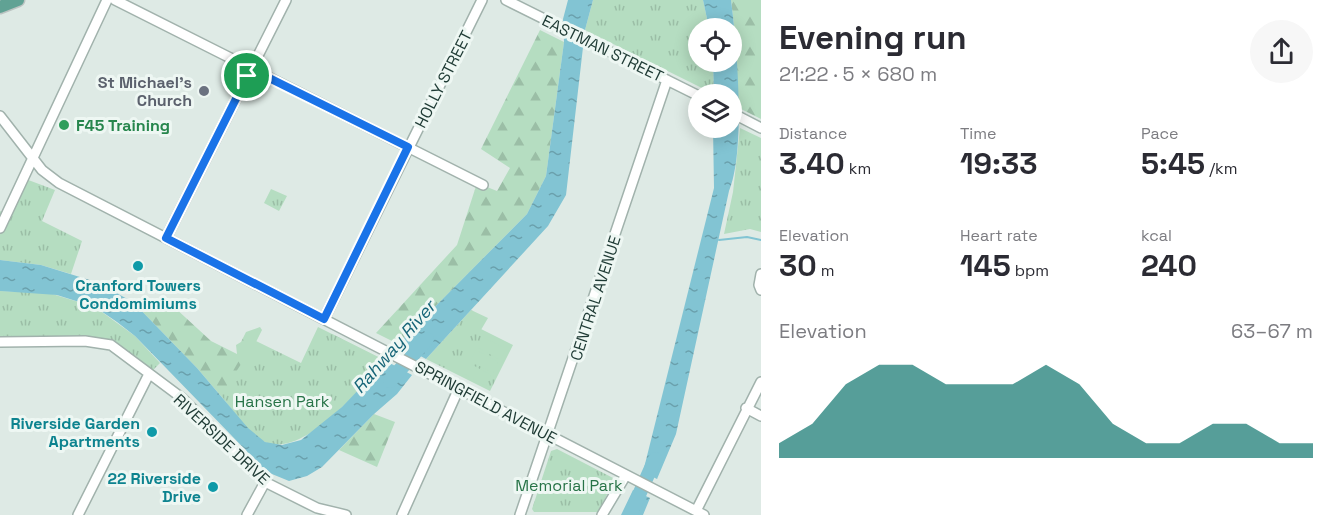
<!DOCTYPE html>
<meta charset="utf-8">
<style>
:root{--surface:#fff;--page:#f7f7f7;--text:#2b2b33;--muted:#7c7c81;--accent:#0f766e}
body{margin:0;font-family:"Space Grotesk",sans-serif;background:var(--page);color:var(--text);height:100vh;display:flex;flex-direction:column;font-size:22px;white-space:nowrap}
*{box-sizing:border-box;margin:0}
p{font-size:20px;color:var(--muted)}
.icon{flex:none;width:33px;height:33px;fill:none;stroke:currentColor;stroke-width:2;stroke-linecap:round;stroke-linejoin:round}
.map{position:relative;flex:1;overflow:hidden}
.sheet{display:flex;flex-direction:column;background:var(--surface);width:570px}
.sheet>*{flex:none}
.controls{position:absolute;left:688px;top:18px;display:grid;gap:12px}
.controls a{display:grid;place-items:center;width:54px;height:54px;border-radius:50%;background:var(--surface);box-shadow:0 3px 15px #0003;font-size:30px}
.pin{position:absolute;display:grid;place-items:center;width:51px;height:51px;color:#fff;margin:-26px;border:3px solid #fff;border-radius:50%;box-shadow:0 2px 6px #0007}
.round{display:grid;place-items:center;flex:none;width:63px;height:63px;border-radius:32px;background:var(--page)}
.summary{display:flex;align-items:center;justify-content:space-between;height:102px;padding:0 18px}
h1{font-size:33px;font-weight:700;line-height:45px}
.stats{display:grid;grid-template-columns:repeat(3,1fr);gap:9px;height:102px;padding:6px 18px}
.stats div{display:grid;align-content:center}
.stats b{font-size:30px;font-weight:700}
.stats small{font-size:16px;font-weight:400}
.stats p{font-size:16px}
.chart{height:168px;padding:12px 18px}
.chart p{display:flex;justify-content:space-between}
.chart svg{width:100%;height:108px;margin-top:6px;fill:var(--accent);opacity:.7}
main{display:flex;flex:1;min-height:0}
.map>svg:first-child{display:block}
</style>
<main>
<div class="map">
<svg width="761" height="515" viewBox="0 0 761 515">
<defs>
<pattern id="forest-firs" width="22" height="20" patternUnits="userSpaceOnUse" patternTransform="scale(1.5)"><rect width="22" height="20" fill="#b5ddc1"/><path d="M5 1l3.5 6h-7zM16 11l3.5 6h-7z" fill="#9bbea6"/></pattern>
<pattern id="park-tufts" width="24" height="20" patternUnits="userSpaceOnUse" patternTransform="scale(1.5)"><rect width="24" height="20" fill="#b5ddc1"/><path d="M3 7l-1-3M5 7V3M7 7l1-3M15 17l-1-3M17 17v-4M19 17l1-3" fill="none" stroke="#9bbea6"/></pattern>
<pattern id="water-ripples" width="26" height="14" patternUnits="userSpaceOnUse" patternTransform="scale(1.5)"><rect width="26" height="14" fill="#82c4d3"/><path d="M2 4q2-2 4 0t4 0M15 11q2-2 4 0t4 0" fill="none" stroke="#6aa0ac"/></pattern>
</defs>
<rect width="100%" height="100%" fill="#deeae5"/>
<path fill="url(#forest-firs)" d="M731,0H761V119L737,107L735,34Z
M540,30L564,42L546,176L527,214L398,344L376,333L457,245L477,183L497,191L510,168L481,149Z
M133,302L173,306L211,341L237,354L236,345L241,342L246,332L260,327L262,330L256,342L285,356L296,370L332,334L386,361L248,428L197,368Z
M374,414L395,422L377,467L339,450Z"/>
<path fill="url(#park-tufts)" d="M593,0H703L709,28H699V62H713L714,94L585,30Z
M740,128L761,138V232L750,229L724,234L733,192Z
M23,178L55,190L42,221L82,241L71,274L41,265L0,260V211L6,214Z
M271,189L287,196L279,211L264,203Z
M0,291L49,293L95,307L135,336L160,363L149,374L111,345L0,342Z
M471,310L488,318L468,352L481,329L513,345L490,391L426,359Z
M318,327L386,361C362,386 304,459 265,442C247,434 233,410 221,395L256,341L301,363Z
M557,449L615,479L598,512H534L532,509L551,451Z"/>
<path fill="#b5ddc1" d="M483,337L506,349L500,360L477,347Z
M476,350L498,362L493,373L470,361Z
M469,363L491,375L486,386L463,373Z"/>
<path fill="url(#water-ripples)" d="M568,0H593L585,30L566,195L548,226L426,359L398,344L527,214L546,176L564,42L563,19Z
M703,0H731C737,46 746,150 729,191L676,434L657,479L643,472L714,188L713,128H732V94H714L713,62H732V28H709Z
M0,260L41,265L96,282L133,302L197,368L248,428L265,442L282,445L301,440L342,407L386,361L412,375L397,394L374,414L322,467L307,476L289,481L267,472L135,336L117,322L95,307L57,295L0,291Z
M633,490L650,498L643,515H621Z"/>
<g fill="none" stroke-linecap="round" stroke-linejoin="round">
<path stroke="#82c4d3" stroke-width="2" d="M719,240L747,237L761,240"/>
<path stroke="#82c4d3" stroke-width="14" d="M390,381L427,339
M630,515L655,459"/>
<defs>
<path id="minor" d="M115,0L483,185
M506,0L699,96
M732,113L761,128
M0,116L42,170L59,183L704,515
M0,228L107,0
M166,238L286,0
M761,274L759,285L761,290
M324,319L482,0
M0,342L85,341L111,345L182,398L265,482L317,508L346,515
M746,408L761,416
M696,511L761,382
M78,515L149,374
M247,515L265,482
M402,515L459,388
M520,515L667,80
M602,515L626,475"/>
<path id="major" d="M0,7L18,0"/>
</defs>
<use href="#minor" stroke="#a1b2ac" stroke-width="12"/>
<use href="#major" stroke="#bcc4c2" stroke-width="15"/>
<use href="#minor" stroke="#fff" stroke-width="9"/>
<use href="#major" stroke="#60a294" stroke-width="12"/>
</g>
<g fill="none" stroke-linecap="round" stroke-linejoin="round">
<defs>
<path id="route" d="M251,69L408,147L324,319L166,238Z"/>
</defs>
<use href="#route" stroke="#fff" stroke-width="12"/>
<use href="#route" stroke="#1a73e8" stroke-width="8"/>
</g>
<circle fill="#6b7280" stroke="#eef7f3" stroke-width="2" cx="204" cy="91" r="6"/>
<circle fill="#2e9e5b" stroke="#eef7f3" stroke-width="2" cx="64" cy="125" r="6"/>
<g fill="#0f9aa8" stroke="#eef7f3" stroke-width="2">
<circle cx="138" cy="266" r="6"/>
<circle cx="152" cy="432" r="6"/>
<circle cx="213" cy="487" r="6"/>
</g>
<g text-anchor="middle" stroke-width="6" stroke-linejoin="round" paint-order="stroke">
<g font-size="16" fill="#1e3a34" stroke="#eef7f3">
<text transform="translate(603 48) rotate(26)" y="6">EASTMAN STREET</text>
<text transform="translate(443 79) rotate(-63)" y="6">HOLLY STREET</text>
<text transform="translate(595 298) rotate(-72)" y="6">CENTRAL AVENUE</text>
<text transform="translate(486 402) rotate(28)" y="6">SPRINGFIELD AVENUE</text>
<text transform="translate(222 439) rotate(43)" y="6">RIVERSIDE DRIVE</text>
</g>
<g font-size="16" font-weight="bold" fill="#5b616d" stroke="#eef7f3" text-anchor="end">
<text x="192" y="88">St Michael's<tspan x="192" dy="18">Church</tspan></text>
</g>
<g font-size="16" font-weight="bold" fill="#27864d" stroke="#eef7f3" text-anchor="start">
<text x="76" y="131">F45 Training</text>
</g>
<g font-size="16" font-weight="bold" fill="#0d838f" stroke="#eef7f3" text-anchor="end">
<text x="138" y="291" text-anchor="middle">Cranford Towers<tspan x="138" dy="18">Condomimiums</tspan></text>
<text x="140" y="429">Riverside Garden<tspan x="140" dy="18">Apartments</tspan></text>
<text x="201" y="484">22 Riverside<tspan x="201" dy="18">Drive</tspan></text>
</g>
<g font-size="16" fill="#277347" stroke="#eef7f3">
<text x="282" y="407">Hansen Park</text>
<text x="569" y="491">Memorial Park</text>
</g>
<g font-size="18" font-style="italic" fill="#166578" stroke="#eef7f3">
<text transform="translate(394 347) rotate(-49)" y="6">Rahway River</text>
</g>
</g>
</svg>
<div class="controls">
<a><svg class="icon" aria-label="locate" viewBox="0 0 24 24"><circle cx="12" cy="12" r="6"/><path d="M12 2v4M12 18v4M2 12h4M18 12h4"/></svg></a>
<a><svg class="icon" aria-label="layers" viewBox="0 0 24 24"><path d="M12 4l9 5-9 5-9-5zM3 14l9 5 9-5"/></svg></a>
</div>
<div class="pin" style="left:247px;top:76px;background:#1e9e55"><svg class="icon" aria-label="arrive" viewBox="0 0 24 24"><path d="M6 21V4h12l-3 4 3 4H6"/></svg></div>
</div>
<section class="sheet">
<div class="summary"><div><h1>Evening run</h1><p>21:22 · 5 × 680 m</p></div><a class="round"><svg class="icon" aria-label="share" viewBox="0 0 24 24"><path d="M12 15V3M7 8l5-5 5 5M5 13v7h14v-7"/></svg></a></div>
<div class="stats">
<div><p>Distance</p><b>3.40<small> km</small></b></div>
<div><p>Time</p><b>19:33</b></div>
<div><p>Pace</p><b>5:45<small> /km</small></b></div>
</div>
<div class="stats">
<div><p>Elevation</p><b>30<small> m</small></b></div>
<div><p>Heart rate</p><b>145<small> bpm</small></b></div>
<div><p>kcal</p><b>240</b></div>
</div>
<div class="chart"><p><span>Elevation</span>63–67 m</p>
<svg viewBox="0 0 160 44" preserveAspectRatio="none"><path d="M0 44V38L10 30L20 14L30 6L40 6L50 14L60 14L70 14L80 6L90 14L100 30L110 38L120 38L130 30L140 30L150 38L160 38V44z"/></svg>
</div>
</section>
</main>
